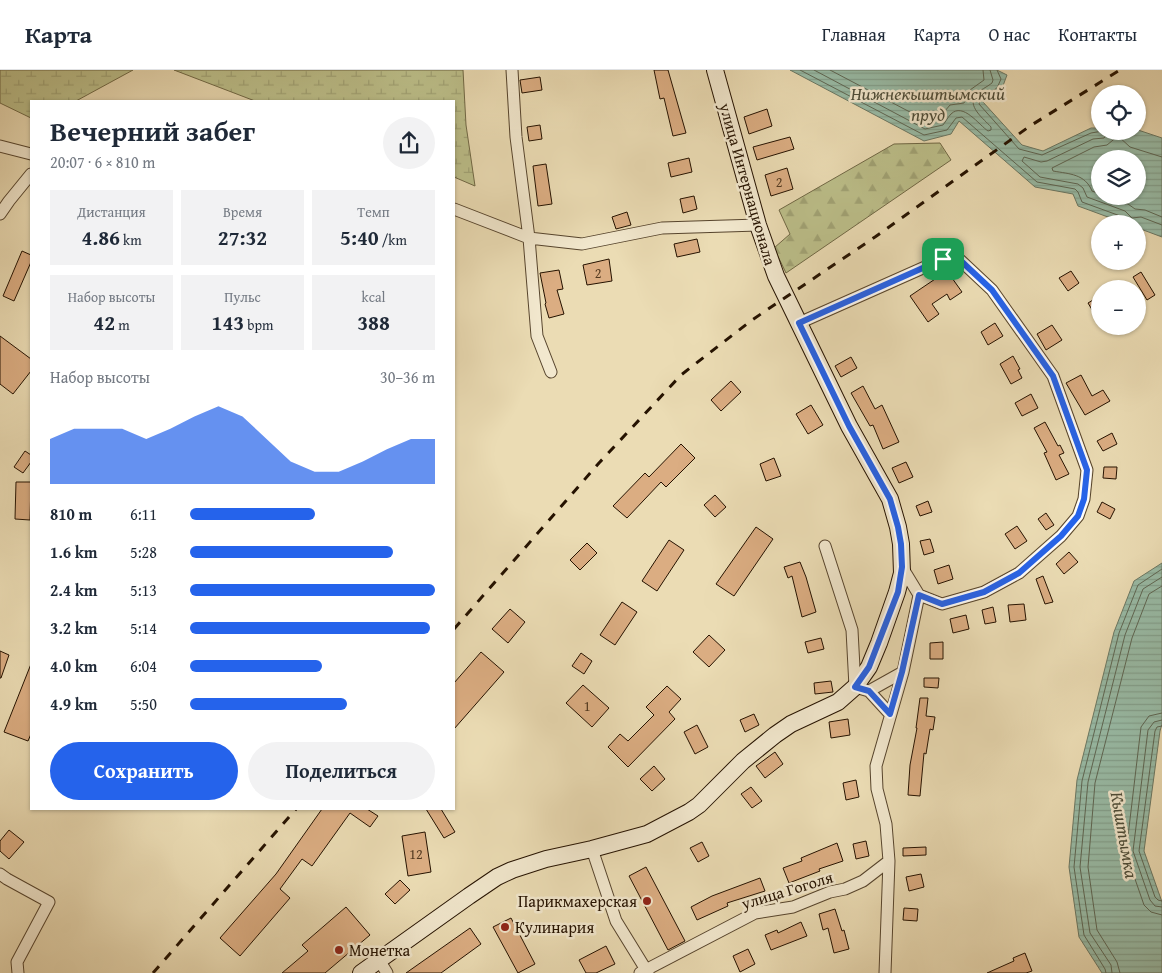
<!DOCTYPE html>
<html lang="ru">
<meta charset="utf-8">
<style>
:root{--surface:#fff;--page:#f2f2f3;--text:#1f2937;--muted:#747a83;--line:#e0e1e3;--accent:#2563eb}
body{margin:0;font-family:"Gentium Book Plus",serif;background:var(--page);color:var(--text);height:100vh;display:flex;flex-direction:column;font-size:19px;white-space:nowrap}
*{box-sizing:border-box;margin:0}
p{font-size:16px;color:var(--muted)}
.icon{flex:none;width:28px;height:28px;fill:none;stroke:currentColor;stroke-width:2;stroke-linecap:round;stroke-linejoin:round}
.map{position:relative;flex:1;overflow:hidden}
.sheet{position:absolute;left:30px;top:30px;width:425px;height:710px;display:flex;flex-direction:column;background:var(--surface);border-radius:0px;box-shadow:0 1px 4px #0004}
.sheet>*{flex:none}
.controls{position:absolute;left:1091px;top:15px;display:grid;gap:10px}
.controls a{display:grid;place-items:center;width:55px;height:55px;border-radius:50%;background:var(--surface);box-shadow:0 1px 4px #0004;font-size:25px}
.pin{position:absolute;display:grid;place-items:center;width:42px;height:42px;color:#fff;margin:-21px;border-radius:10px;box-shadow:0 2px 8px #0006}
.round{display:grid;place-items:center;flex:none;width:52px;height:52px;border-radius:26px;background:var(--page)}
.head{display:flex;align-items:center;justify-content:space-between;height:85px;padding:0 20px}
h1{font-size:28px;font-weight:700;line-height:38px}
.stats{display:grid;grid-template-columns:repeat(3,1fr);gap:8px;height:85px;padding:5px 20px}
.stats div{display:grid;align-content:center;border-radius:0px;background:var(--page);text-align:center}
.stats b{font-size:21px;font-weight:700}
.stats small{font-size:14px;font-weight:400}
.stats p{font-size:14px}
.chart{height:140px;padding:10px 20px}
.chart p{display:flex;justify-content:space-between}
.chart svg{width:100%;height:90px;margin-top:5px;fill:var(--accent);opacity:.7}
.primary-button{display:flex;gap:10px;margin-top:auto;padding:10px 20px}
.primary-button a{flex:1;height:58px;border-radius:30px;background:var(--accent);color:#fff;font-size:20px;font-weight:700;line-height:58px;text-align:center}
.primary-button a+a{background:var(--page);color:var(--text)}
ul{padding:0 20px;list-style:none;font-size:16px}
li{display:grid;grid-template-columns:80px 60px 1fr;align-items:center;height:38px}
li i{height:12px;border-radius:6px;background:var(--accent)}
header{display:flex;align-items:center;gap:30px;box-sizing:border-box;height:70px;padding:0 25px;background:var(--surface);border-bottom:1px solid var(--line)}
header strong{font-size:24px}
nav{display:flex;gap:28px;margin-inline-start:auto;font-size:18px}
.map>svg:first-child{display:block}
</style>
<header>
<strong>Карта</strong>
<nav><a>Главная</a><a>Карта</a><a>О нас</a><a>Контакты</a></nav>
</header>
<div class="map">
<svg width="1162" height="903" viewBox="0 0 1162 903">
<defs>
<pattern id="forest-firs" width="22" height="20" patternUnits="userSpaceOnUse" patternTransform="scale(1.25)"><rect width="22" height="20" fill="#bcbf8a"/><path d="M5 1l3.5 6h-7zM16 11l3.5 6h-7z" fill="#a1a375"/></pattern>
<pattern id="wetland-marsh" width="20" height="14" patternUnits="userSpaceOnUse" patternTransform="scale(1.25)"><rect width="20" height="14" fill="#bcbf8a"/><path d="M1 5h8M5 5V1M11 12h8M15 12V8" fill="none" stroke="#a1a375"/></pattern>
<pattern id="water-rules" width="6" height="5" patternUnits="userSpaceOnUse" patternTransform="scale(1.25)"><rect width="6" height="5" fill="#99bca7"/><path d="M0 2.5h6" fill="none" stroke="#84a18e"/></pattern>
</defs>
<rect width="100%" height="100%" fill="#ebdcb4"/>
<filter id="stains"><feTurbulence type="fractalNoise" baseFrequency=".004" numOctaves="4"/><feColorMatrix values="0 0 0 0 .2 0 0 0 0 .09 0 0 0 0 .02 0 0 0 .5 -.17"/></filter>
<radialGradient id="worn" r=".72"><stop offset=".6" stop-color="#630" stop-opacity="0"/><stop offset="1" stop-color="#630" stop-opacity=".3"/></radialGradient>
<path fill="url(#forest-firs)" stroke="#706845" d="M940,73L951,90L786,203L774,178L790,164L779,140L894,74Z"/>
<path fill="url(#wetland-marsh)" stroke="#706845" d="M0,0H133L76,31H31V48L0,33Z
M174,0H463L466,55L475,116L454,107V31H255Z"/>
<path fill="url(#water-rules)" stroke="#6b7864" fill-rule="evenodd" d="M790,0H997L1007,5L1001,21L983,32L1022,75L1043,81L1091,58H1100V61L1138,60L1162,68V167L1138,158V154H1127L1078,136L1073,124L1035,117L959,51L951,64L924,71ZM1100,89H1138V126H1100Z
M1162,493V654L1160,661L1144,781L1162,832V903H1102L1079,867L1069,797L1077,710L1114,562L1134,511Z"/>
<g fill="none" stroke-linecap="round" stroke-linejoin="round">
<path stroke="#5f6754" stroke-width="1" d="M800,0L924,65L947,60L956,48L962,47L1037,112L1075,119L1078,122L1082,132L1123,147L1126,154
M814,0L925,59L943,55C946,51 948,47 951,44C963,32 979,55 988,61L991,60V57C984,49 966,36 976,24C980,20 987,17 992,13L993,10L990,0
M830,0L927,51L939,48L950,35L964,33L970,20L984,10L983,0
M997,0L1001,9L997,18L981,28L979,34L1019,79L1042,85L1091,63L1103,61
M1110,61L1104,68L1093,69L1047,91L1041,92L1024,87L1022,91L1040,107L1078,114L1083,118L1087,127L1125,141L1132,148L1141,147L1162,155
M1100,124L1092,121C1085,104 1070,104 1053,101L1052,98L1094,77L1107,75L1118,66L1130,77L1162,87
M1106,126L1128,134L1135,139L1145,140L1162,147
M1162,643L1149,646L1141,657L1126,783L1144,835L1151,842L1162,845
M1162,650L1154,652L1148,660L1133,781L1150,830L1155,836L1162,837
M1162,656L1157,657L1155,661L1139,781L1155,827L1158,830L1162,831
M1106,903L1105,899L1084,865L1074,797L1082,711L1119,563L1138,515L1162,499
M1112,903L1111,895L1090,863L1080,797L1088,712L1125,565L1143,519L1162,507
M1120,903L1117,892L1097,860L1088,797L1095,713L1132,568L1149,524L1162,516"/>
</g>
<path fill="#dbad82" stroke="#251200" d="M654,0H668L686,63L673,66L664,28L660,29Z
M540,7L542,20L522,23L520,10Z
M767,39L772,56L749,64L744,47Z
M540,55L542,69L529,71L527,57Z
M790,67L794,79L757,90L753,77Z
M689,88L692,102L671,107L668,93Z
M546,94L552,134L538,136L533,96Z
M787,98L793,119L771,126L765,105Z
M694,126L697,139L683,143L680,129Z
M627,142L631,155L616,159L612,147Z
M697,169L700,182L677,187L674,174Z
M22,181L31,185V192L14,231L3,226Z
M609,189L612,211L587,215L583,195Z
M559,200L563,219L557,220L564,244L549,248L545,234L546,233L540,203Z
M947,201L962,222L950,230L947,224L932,234L939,244L928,252L910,226Z
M1071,201L1079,213L1068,221L1059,208Z
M1141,202L1155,225L1147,230L1133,207Z
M1100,226V253L1088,233Z
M995,253L1003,266L988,275L981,262Z
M1052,255L1062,270L1046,280L1037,264Z
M0,266L31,289V301L13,324L0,314Z
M1013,286L1020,299L1018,300L1022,308L1011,314L1000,294Z
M851,287L857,298L841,307L835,296Z
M1081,305L1092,326L1103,320L1110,331L1085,345L1066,313Z
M731,311L741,322L721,341L711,330Z
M863,316L875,339L882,335L899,372L883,379L873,355L870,356L851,323Z
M1031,324L1038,338L1022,346L1015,333Z
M811,335L823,355L808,364L796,344Z
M1045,352L1058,376L1060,375L1064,383L1059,385L1069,404L1056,410L1044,383L1047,382L1034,358Z
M1112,363L1117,374L1103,381L1097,371Z
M681,374L695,388L666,417L661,412L627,448L613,436L645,403L649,407Z
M25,381L31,385V392L23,403L14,397Z
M774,388L781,406L766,411L760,394Z
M906,392L913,407L899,413L892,398Z
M1104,397H1117L1116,409L1103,408Z
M16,412H31L30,450L15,449Z
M715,425L726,437L715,447L704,435Z
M928,431L932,442L920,446L916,436Z
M1102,432L1115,439L1110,449L1097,442Z
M1046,443L1054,455L1046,460L1038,449Z
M1017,456L1027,471L1015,479L1005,464Z
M756,457L773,469L734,526L716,514Z
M930,469L934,482L924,485L920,471Z
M669,470L684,480L657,521L642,511Z
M587,473L597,483L580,500L570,490Z
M1069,482L1078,492L1064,504L1056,494Z
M800,492L806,507L816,542L802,547L792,506L788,508L784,497Z
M949,495L953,509L938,514L934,500Z
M1043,506L1053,532L1045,534L1036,509Z
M622,532L637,542L615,575L600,565Z
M1024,534L1026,550L1010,552L1008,535Z
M993,537L996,552L985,554L982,540Z
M510,539L525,552L508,573L492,559Z
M966,545L969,559L953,563L950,549Z
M709,565L725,580L709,597L693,582Z
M821,568L824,579L808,583L805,572Z
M943,572V589H930V573Z
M0,581L9,585L1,608H0Z
M481,582L504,602L454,659V613Z
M581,583L592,591L584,604L572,596Z
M31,594V664L28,671L4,662Z
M924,608H939L938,618L924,617Z
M831,611L833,622L815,624L814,613Z
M583,615L609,638L592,657L566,633Z
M667,616L681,629L669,642L675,649L628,697L608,677L620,664L628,671L654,645L646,637Z
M920,628H928L926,646L935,647L933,660L930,659L926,684L924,683L920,726L908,725L910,695L917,658H916Z
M754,644L759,655L745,662L740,650Z
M848,649L850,665L831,668L829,652Z
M697,655L708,677L695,684L684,662Z
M775,682L783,694L765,708L756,696Z
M654,696L665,709L652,721L640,709Z
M856,710L859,727L846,730L843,713Z
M751,717L762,731L752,738L741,724Z
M322,739H367L378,746L370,757L350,743L312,796L302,789L280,819L290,828L240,886L220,868L276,804Z
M426,739H441L455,762L444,768Z
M9,760L24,772L9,789L0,781V771Z
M425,762L431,802L408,806L402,766Z
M866,771L869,786L856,789L853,774Z
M702,772L709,786L698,792L690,778Z
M837,773L843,791L819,799L820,801L789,813L783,798L802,791L801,788Z
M926,777V785L903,786V778Z
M646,797L685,871L668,880L629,806Z
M921,804L924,817L909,821L906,807Z
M760,808L765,821L727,833L728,836L697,850L691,837L712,826Z
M400,810L410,820L395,834L385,824Z
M346,837L370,865L325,903H282L308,881L302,875Z
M904,838L918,839L917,851L903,850Z
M835,839L842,861L844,860L849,879L834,883L828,858L823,860L819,844Z
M511,848L535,894L518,903L493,857Z
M801,852L807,866L771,880L765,865L777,860L778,863Z
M470,858L481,874L441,903H406Z
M606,876L615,894L596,903H586L579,890Z
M748,879L755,894L740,902L733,886Z
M1025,883L1032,901L1026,903H987L1014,891L1013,888Z"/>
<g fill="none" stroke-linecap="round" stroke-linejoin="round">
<defs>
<path id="minor" d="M512,0L516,67L529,168L537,266L551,302
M0,76L31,84
M454,139L529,168L582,174L662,158L758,155
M0,144L9,131L31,104
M799,253L943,189L960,190L992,220L1053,306L1087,400L1084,429L1078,446L1061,466L1019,503L984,522L942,534L919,525
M825,476L852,560L855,617L869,621L890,644
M869,621L903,602
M592,779L616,851L648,903
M0,804L7,809L49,832L17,892L18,903
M379,890L387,903
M640,903L755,843L793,837L830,822L845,819L863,811L889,791
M885,903L889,791L886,754L877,719L876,696L903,602L919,525L902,497"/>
<path id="secondary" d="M361,903L469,826L497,807L512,800L546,789L592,779L647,764L689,742L699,735L743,691L775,665L791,654L838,632L855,617L869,597L879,573L897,522L902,503L901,474L898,457L890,429L849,356L776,206L758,155L715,0"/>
</defs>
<use href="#minor" stroke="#56442d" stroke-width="13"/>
<use href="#secondary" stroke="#251200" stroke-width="18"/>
<use href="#minor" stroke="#f2e8ce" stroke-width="11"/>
<use href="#secondary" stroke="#f2e8ce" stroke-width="16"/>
<path stroke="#251200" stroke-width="3" stroke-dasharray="9 9" stroke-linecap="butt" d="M454,559L599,393L681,305L752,250L875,167L1030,56L1120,0
M153,903L296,739"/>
</g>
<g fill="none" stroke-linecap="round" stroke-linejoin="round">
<defs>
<path id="route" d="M943,189L960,190L992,220L1053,306L1087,400L1084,429L1078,446L1061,466L1019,503L984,522L942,534L919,525L902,602L890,644L869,621L855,617L869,597L898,522L902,497L901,474L898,457L890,429L849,356L799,253Z"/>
</defs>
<use href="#route" stroke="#fff" stroke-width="10"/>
<use href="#route" stroke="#2563eb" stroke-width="6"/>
</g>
<g fill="#8f2418" stroke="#f2e8ce" stroke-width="2">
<circle cx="647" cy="831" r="5"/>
<circle cx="505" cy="857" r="5"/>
<circle cx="339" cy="880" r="5"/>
</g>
<g text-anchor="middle" stroke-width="5" stroke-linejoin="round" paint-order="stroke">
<g font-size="14" fill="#523920">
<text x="779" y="117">2</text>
<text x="598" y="208">2</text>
<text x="587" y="641">1</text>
<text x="416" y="789">12</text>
</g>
<g font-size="16" fill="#251200" stroke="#f2e8ce">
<text transform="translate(748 114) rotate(74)" y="6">улица Интернационала</text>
<text transform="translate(787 820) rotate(-17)" y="6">улица Гоголя</text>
</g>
<g font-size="16" fill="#251200" stroke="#f2e8ce" text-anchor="start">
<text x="637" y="837" text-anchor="end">Парикмахерская</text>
<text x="515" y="863">Кулинария</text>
<text x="349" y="886">Монетка</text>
</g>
<g font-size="18" font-style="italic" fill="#4e4e3a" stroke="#f2e8ce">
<text x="928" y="30">Нижнекыштымский<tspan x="928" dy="21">пруд</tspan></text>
<text transform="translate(1124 765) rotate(80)" y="6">Кыштымка</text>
</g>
</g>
<rect width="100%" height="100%" filter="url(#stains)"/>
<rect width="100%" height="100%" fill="url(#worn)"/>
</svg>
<div class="controls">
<a><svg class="icon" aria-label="locate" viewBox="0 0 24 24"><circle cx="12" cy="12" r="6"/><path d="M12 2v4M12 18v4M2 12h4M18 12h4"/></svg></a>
<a><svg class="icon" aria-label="layers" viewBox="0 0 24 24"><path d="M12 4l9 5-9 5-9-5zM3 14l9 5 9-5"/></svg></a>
<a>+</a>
<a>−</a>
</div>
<div class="pin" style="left:943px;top:189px;background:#1e9e55"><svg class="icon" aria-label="arrive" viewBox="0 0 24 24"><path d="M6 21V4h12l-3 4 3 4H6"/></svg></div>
<section class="sheet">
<div class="head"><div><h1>Вечерний забег</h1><p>20:07 · 6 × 810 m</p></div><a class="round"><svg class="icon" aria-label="share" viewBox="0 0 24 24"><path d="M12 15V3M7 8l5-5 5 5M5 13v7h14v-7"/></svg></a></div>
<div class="stats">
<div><p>Дистанция</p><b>4.86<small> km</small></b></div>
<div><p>Время</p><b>27:32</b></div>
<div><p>Темп</p><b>5:40<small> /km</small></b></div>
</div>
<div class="stats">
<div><p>Набор высоты</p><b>42<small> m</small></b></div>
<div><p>Пульс</p><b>143<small> bpm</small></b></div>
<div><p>kcal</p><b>388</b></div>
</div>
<div class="chart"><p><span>Набор высоты</span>30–36 m</p>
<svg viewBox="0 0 160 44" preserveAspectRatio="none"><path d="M0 44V22L10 17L20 17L30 17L40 22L50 17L60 11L70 6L80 11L90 22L100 33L110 38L120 38L130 33L140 27L150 22L160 22V44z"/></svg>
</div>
<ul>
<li><b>810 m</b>6:11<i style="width:51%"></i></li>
<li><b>1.6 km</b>5:28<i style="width:83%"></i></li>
<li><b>2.4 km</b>5:13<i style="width:100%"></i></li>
<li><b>3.2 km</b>5:14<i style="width:98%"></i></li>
<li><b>4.0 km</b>6:04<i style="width:54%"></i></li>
<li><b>4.9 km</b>5:50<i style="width:64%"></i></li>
</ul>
<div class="primary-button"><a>Сохранить</a><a>Поделиться</a></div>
</section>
</div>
